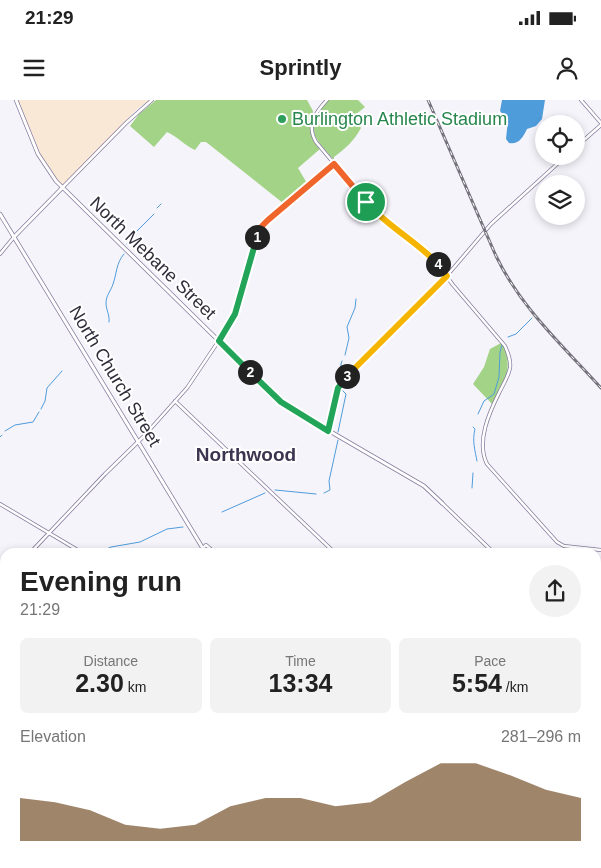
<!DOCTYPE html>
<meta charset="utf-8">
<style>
:root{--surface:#fff;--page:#f2f2f2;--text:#222;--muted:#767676;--accent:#77532d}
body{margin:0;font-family:Helvetica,sans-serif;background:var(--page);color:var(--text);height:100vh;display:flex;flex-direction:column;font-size:19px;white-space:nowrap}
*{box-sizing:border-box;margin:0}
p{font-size:16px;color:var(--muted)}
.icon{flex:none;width:28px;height:28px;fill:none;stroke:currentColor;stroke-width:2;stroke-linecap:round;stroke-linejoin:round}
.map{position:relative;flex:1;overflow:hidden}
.panel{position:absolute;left:0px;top:448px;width:601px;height:321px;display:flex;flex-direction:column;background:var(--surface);border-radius:15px 15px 0 0;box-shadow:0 2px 8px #0003}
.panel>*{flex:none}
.tools{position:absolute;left:535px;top:15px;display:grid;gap:10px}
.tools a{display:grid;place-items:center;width:50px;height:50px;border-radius:50%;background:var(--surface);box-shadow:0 2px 8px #0003;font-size:25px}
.pin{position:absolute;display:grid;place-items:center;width:42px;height:42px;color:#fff;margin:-21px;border:2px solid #fff;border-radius:50%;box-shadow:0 1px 5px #0007}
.km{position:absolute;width:25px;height:25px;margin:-12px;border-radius:50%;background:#222;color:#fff;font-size:14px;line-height:25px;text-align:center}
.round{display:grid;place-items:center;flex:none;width:52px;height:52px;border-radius:26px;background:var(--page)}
.headline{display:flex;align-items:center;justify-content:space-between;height:85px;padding:0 20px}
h1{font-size:28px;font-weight:800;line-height:38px}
.stats{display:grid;grid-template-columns:repeat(3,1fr);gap:8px;height:85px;padding:5px 20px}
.stats div{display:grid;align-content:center;border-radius:8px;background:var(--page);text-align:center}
.stats b{font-size:25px;font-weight:800}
.stats small{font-size:14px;font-weight:400}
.stats p{font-size:14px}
.chart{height:140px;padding:10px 20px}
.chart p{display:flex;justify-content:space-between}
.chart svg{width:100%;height:90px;margin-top:5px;fill:var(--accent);opacity:.7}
.status{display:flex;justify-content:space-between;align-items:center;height:35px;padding:0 25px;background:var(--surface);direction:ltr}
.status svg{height:14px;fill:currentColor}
header{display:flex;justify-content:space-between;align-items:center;height:65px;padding:0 20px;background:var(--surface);font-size:22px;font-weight:800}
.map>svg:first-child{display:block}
</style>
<div class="status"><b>21:29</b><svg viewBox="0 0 49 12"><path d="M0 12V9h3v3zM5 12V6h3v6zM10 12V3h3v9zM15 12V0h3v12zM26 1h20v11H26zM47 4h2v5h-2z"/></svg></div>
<header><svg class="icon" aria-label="menu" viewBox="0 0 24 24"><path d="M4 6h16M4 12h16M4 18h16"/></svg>Sprintly<svg class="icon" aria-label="person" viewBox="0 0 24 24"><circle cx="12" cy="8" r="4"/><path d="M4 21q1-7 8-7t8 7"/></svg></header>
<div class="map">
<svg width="601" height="768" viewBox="0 0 601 768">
<rect width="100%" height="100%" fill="#f6f4fb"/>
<path fill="#fae8d7" d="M18,0H150L137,9L62,86L44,62Z"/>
<path fill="#a2d386" d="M156,0H307L313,11C310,27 309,36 320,49L298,68L308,85L287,103H283L206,42H201L195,50C184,45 178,37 167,32L154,47L130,26L139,14Z
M329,0H358L365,7L355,15L361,28C354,41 346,48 334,57V60C311,35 304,27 329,0Z
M501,243L503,244C514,271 504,280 492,304L473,284L484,267L490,249Z"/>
<path fill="#4f9cdb" d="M502,0H545L542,19L536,26L527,29C523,37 519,45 509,43L506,39L508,20L500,11Z"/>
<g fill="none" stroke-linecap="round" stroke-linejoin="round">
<path stroke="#4f9cdb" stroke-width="1" d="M157,108L161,104
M127,144L132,136L154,114
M109,222C110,215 106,210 106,203C106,195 111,191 113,184C117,173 116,163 124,154
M508,237L516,234L532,218
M345,255L349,238L347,227L355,208L356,199
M341,278V264L342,261
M41,309L45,301L47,288L62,271
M478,314L484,301L494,294L499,277L500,252L502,245
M473,327L475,329C472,341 475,350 477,361
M5,331L15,325L33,322L39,312
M338,332L346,294L341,289
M0,337L2,335
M472,388L473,373
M275,390L316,394
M324,393L330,390L329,381L338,340
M222,412L265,393
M100,452L111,447L140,442L167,429L183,427
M3,487L5,488"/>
<defs>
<path id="minor" d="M327,0C315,13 306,25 316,42L373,110L415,143L438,165L453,185L505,246C508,253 511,260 510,268C508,277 503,285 499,293C489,313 476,342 487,364L557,442L564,446L601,450
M581,0L601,23
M576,47L601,25
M62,88L126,23L152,0
M0,154L14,137
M175,301L334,452
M328,331L338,288L343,280L439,185L491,124L566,56
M442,403L493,452
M0,404L81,452
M203,448L206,445L214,452
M31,452L105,374L144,336L187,288L226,230L235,214L255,142L262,126L334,64
M596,475L601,470
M0,487L5,481
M596,520H601
M596,692L601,693
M0,715L5,716
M108,764L117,768
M357,768L361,764
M562,768V764"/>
<path id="major" d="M16,0L38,54L56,81L277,298L295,311L424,386L442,403
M0,114L205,452
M14,137L62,88
M596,762H601
M281,764L285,768
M449,764L481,768
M581,768L590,764"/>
</defs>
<use href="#minor" stroke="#877d9d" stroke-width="4"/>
<use href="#major" stroke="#877d9d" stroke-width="4.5"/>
<use href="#minor" stroke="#fff" stroke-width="2.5"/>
<use href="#major" stroke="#fff" stroke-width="3"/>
<defs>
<path id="rail" d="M428,0L496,156C521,208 563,246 601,288"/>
</defs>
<use href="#rail" stroke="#76727d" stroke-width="3"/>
<use href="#rail" stroke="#fff" stroke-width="1" stroke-dasharray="4" stroke-linecap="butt"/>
</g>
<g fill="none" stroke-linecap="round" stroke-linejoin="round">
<defs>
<path id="split-1" d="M257,137L262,126L268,120L334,64L366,102"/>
<path id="split-2" d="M250,272L219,241L235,214L257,137"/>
<path id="split-3" d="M250,272L281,302L328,331L338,288L347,276"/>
<path id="split-4" d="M347,276L447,176L438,164"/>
<path id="split-5" d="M366,102C387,126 416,141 438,164"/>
</defs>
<use href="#split-1" stroke="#fff" stroke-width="10"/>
<use href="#split-2" stroke="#fff" stroke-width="10"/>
<use href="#split-3" stroke="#fff" stroke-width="10"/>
<use href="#split-4" stroke="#fff" stroke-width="10"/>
<use href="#split-5" stroke="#fff" stroke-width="10"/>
<use href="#split-1" stroke="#f0652b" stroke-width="6"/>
<use href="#split-2" stroke="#22a559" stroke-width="6"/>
<use href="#split-3" stroke="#22a559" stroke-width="6"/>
<use href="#split-4" stroke="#f5b400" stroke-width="6"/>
<use href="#split-5" stroke="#f5b400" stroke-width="6"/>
</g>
<circle fill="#2e9e5b" stroke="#fff" stroke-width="2" cx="282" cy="19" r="5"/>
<g text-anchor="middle" stroke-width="4" stroke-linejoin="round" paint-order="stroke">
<g font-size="18" fill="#27864d" stroke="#fff" text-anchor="start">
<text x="292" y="25">Burlington Athletic Stadium</text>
</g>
<g font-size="18" fill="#302c39" stroke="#fff">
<text transform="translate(153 158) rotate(44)" y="6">North Mebane Street</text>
<text transform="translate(115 276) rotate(59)" y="6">North Church Street</text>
</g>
<g font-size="19" font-weight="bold" fill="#3d344f" stroke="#fff">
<text x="246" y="361">Northwood</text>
</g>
</g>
</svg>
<div class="tools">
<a><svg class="icon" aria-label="locate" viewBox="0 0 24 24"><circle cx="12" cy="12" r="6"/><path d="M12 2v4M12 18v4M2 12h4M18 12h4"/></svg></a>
<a><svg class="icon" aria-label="layers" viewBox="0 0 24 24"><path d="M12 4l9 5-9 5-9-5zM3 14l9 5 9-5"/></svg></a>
</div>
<div class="pin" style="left:366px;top:102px;background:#1e9e55"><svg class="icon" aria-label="arrive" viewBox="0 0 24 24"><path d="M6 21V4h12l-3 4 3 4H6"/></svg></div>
<b class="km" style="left:257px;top:137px">1</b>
<b class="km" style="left:250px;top:272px">2</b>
<b class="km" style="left:347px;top:276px">3</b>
<b class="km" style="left:438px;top:164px">4</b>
<section class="panel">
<div class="headline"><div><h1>Evening run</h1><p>21:29</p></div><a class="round"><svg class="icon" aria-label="share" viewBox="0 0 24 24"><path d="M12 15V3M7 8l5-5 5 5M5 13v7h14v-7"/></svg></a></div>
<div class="stats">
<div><p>Distance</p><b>2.30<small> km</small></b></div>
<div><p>Time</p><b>13:34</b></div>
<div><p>Pace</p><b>5:54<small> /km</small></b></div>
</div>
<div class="chart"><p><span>Elevation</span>281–296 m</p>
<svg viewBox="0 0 160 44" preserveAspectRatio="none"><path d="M0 44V23L10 25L20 29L30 36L40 38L50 36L60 27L70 23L80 23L90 27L100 25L110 15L120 6L130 6L140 12L150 19L160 23V44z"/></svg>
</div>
</section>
</div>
